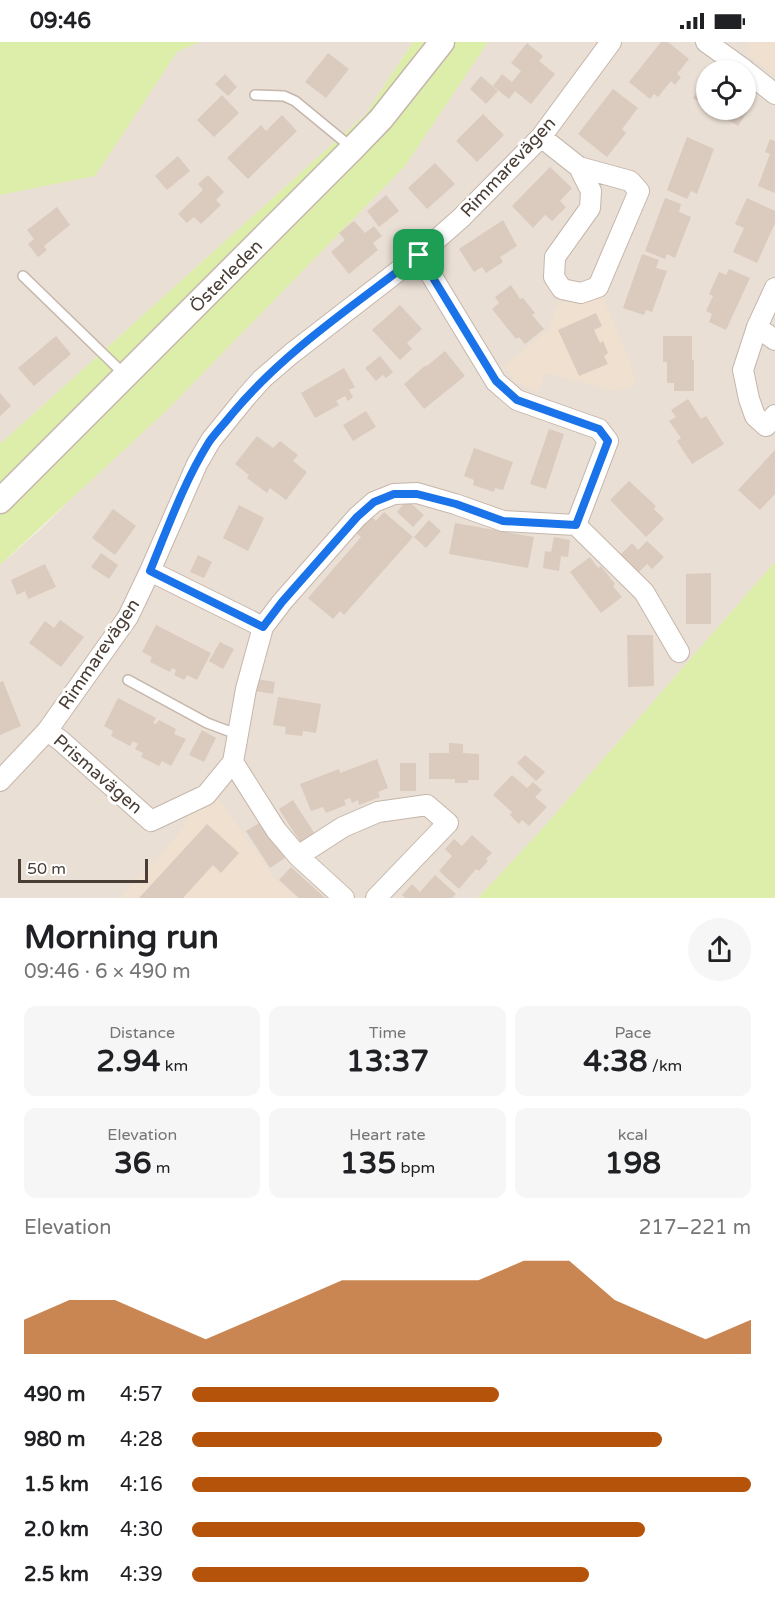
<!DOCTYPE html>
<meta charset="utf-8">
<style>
:root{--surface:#fff;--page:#f6f6f6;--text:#202124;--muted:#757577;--accent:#b45309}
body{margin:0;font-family:"Varela Round",sans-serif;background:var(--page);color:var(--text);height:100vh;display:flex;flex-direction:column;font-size:22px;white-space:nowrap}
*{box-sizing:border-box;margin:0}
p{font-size:20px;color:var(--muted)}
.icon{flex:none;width:33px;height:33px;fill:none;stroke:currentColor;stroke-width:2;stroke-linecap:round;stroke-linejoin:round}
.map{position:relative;height:856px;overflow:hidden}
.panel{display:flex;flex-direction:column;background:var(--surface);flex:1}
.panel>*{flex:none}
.tools{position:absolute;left:696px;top:18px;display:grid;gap:12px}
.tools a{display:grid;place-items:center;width:60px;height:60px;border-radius:50%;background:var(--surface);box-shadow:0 2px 4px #0004;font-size:30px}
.scale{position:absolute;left:18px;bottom:15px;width:130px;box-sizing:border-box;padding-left:6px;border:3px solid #493d35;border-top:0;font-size:16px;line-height:21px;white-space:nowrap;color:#493d35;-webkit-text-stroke:4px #fff;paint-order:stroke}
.pin{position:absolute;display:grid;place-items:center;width:51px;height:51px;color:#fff;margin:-26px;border-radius:12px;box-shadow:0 3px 9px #0006}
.round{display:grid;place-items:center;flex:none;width:63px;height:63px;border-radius:32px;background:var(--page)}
.headline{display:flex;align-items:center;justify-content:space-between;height:102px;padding:0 24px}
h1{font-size:33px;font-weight:700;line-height:45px}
.figures{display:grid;grid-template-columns:repeat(3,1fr);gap:9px;height:102px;padding:6px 24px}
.figures div{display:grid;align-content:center;border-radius:12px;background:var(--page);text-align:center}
.figures b{font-size:30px;font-weight:700}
.figures small{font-size:16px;font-weight:400}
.figures p{font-size:16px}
.chart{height:168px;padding:12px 24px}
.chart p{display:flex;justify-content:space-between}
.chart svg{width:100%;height:108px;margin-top:6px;fill:var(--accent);opacity:.7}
ul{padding:0 24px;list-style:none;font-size:20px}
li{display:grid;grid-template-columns:96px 72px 1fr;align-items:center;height:45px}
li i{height:15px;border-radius:8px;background:var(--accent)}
.status{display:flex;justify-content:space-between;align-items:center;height:42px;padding:0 30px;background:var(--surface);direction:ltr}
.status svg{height:16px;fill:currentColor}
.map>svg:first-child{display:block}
</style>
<div class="status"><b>09:46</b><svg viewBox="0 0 49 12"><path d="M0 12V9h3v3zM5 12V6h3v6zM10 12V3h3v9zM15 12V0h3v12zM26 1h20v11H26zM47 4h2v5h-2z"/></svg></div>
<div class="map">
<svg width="775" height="856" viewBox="0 0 775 856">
<rect width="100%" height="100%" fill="#f5eee7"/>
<path fill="#eadfd4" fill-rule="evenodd" d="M0,0H413L365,73L0,402Z
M488,0H775V520L542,787L478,856H0V523L42,486L405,124ZM706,28H746V68H706Z"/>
<path fill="#f0e0cf" d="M747,0H775V34L748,12Z
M582,253L602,254L627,312L636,341L618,349L545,331L537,350L516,340L504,324L548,289L557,264Z
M219,757L274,836L296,856H120L178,793L192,769Z"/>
<path fill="#ddeeab" d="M0,0H199L177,10L95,134L0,153Z
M413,0H488L405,124L166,369L0,523V402L365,73Z
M775,520V856H478L542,787Z"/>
<path fill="#dbcabe" d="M661,0H668L689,17L677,32L681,35L675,43L671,39L658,55L654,52L650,57L629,40Z
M527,1L543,14L539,19L555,32L531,62L515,49L509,57L493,44L502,32L512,40L521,29L511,21Z
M328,11L349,27L326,56L305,40Z
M225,32L237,45L228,54L215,42Z
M481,34L498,49L486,62L470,47Z
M706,35V64L693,56Z
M613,47L638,66L622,87L626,91L607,115L578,92Z
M746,52L755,58L738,84L712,68H746Z
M222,53L239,71L214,95L197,78Z
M483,72L504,93L477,120L456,99Z
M282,73L297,89L248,137L227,116L261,83L266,89Z
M687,95L714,107L697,152L691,149L687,157L667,148Z
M770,97L775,99V151L758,144L770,112L765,110Z
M178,114L190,129L167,148L155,134Z
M435,121L455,142L427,167L408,146Z
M550,125L572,146L560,159L566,165L552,179L545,173L533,186L512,164Z
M208,133L224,150L216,158L221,163L201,182L194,175L187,181L178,172L203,148L198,142Z
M386,153L399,169L379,185L367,169Z
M665,156L681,162L679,170L691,175L675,216L667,212L665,217L645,209Z
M747,156L775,169V181L757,221L733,210L744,186L735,182Z
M57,165L70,183L44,204L47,208L38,215L28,202L34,197L27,188Z
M503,178L517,204L500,215L503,220L486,231L482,225L474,230L459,207Z
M354,179L365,191L374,184L382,194L373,201L378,208L349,232L331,210L345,198L339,191Z
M642,212L659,218L656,226L667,229L652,270L646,268L644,273L623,266Z
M729,227L750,236L726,288L709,280L712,272L706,269L713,254L709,252L719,230L726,233Z
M511,243L520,257L523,256L535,271L532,273L544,287L525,302L519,295L516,297L492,267L499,261L495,255Z
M400,263L422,287L407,301L412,307L400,318L372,288Z
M596,271L602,284L594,288L600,301L603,299L608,311L604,314L608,322L579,334L558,288Z
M56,294L71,312L34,344L18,326Z
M663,294H692V318H694V349H674V341H667V320H663Z
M445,309L465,334L424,367L404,342L426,323L427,324Z
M380,314L393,330L386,336L383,333L376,339L365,326Z
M344,326L355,345L349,348L353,355L348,359L345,354L336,359L339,363L315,376L301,351Z
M0,351L11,364L0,374Z
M688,357L701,377L706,374L724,402L692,422L677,399L681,396L669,379L676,375L671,368Z
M366,369L376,385L353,399L343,383Z
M549,387L564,392L546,447L530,442Z
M257,394L273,406L280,399L298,413L293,419L307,430L286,458L270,446L267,451L247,436L249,433L235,422Z
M474,406L513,420L503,448L495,446L494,450L473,443L474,438L464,434Z
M775,408V452L760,468L738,448Z
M629,439L656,464L654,467L664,477L646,495L610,458Z
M407,458L424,473L413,485L397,470Z
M239,463L264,476L248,509L223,496Z
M113,467L136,484L115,513L92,496Z
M384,470L413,495L344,573L340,569L333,577L308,556L361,495L356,491L371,474L376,479Z
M429,478L441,489L426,506L414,495Z
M455,481L534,495L528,526L449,512Z
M554,495L570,498L568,515L561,514L559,529L543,526L545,509L551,510Z
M647,499L664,515L652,527L647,522L638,531L620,513L632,501L638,508Z
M101,511L118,523L109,537L91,525Z
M198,513L212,520L204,536L190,530Z
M590,515L598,526L601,524L615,542L613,544L622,555L601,571L570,530Z
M45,522L56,545L28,557L25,549L17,553L11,538Z
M711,531V582H686V532Z
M60,578L84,595L61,625L29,601L45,579L54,586Z
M156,583L211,611L197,638L187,633L184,638L174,633L176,628L172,626L170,630L150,620L152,615L142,610Z
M627,593H653L654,644L628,645Z
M220,600L234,607L223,627L209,619Z
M257,637L275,640L273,652L255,649Z
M3,639L21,684L0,693V640Z
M278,655L321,662L316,691L303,689L302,694L285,692L286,685L273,683Z
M118,656L156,676L153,681L156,682L159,678L176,687L174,692L186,697L171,724L162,719L159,724L141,715L143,711L135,707L138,702L133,699L130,704L111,694L113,689L104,684Z
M202,688L216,696L204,720L189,713Z
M449,701L463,702V711L479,712V738H468V741H455V737H429V711H449Z
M525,713L545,730L536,739L517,721Z
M377,717L388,746L378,750L380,755L359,763L358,758L352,761L350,756L344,758L346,763L326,771L323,765L311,769L300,742L339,727L340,731Z
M400,721H416V749H400Z
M512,733L527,746L533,740L542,748L535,755L547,765L529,784L522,778L519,782L510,773L512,770L493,753Z
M293,758L317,795L303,804L279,767Z
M261,780L285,816L270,826L246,789Z
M207,782L239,811L221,831L213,823L183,856H139Z
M472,793L492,811L486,817L488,819L479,829L476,827L459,847L439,829L452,814L445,807L454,797L462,804Z
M291,825L325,856H299L279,838Z
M435,833L456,852L452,856H405L402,853L412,842L420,850Z"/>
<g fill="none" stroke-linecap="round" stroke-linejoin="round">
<defs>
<path id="service" d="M255,53L284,54L295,59L351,105
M23,234L124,332
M128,638L207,681L239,693"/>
<path id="minor" d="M706,0L745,28
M746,29L775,52
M541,95L579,125L591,149L590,166L555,215L554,235L562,247L581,251L598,245L639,149L630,139L579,125
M419,213L496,340L517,358L599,387L608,399L576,483
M775,246L757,285L743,328L749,357L755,374L766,384L775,373
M757,285L775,298
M150,529L263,585
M47,689L60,698L151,779L206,753L233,720
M0,739L47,689L128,575L150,529L197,422L211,398L246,355L262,337L291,312L419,213L461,176L541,95L611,0
M298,814L343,785L378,770L427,763L448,781L376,856
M344,856L298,814L276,788L233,720L246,647L263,585L282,560L357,475L374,460L394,452L417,451L455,462L503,479L576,483L644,550L679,610"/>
<path id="tertiary" d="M0,459L352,107L381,77L442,0"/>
</defs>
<use href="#service" stroke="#c5b6ab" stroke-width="12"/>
<use href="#minor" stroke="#c5b6ab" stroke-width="22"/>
<use href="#tertiary" stroke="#c5b6ab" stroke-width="27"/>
<use href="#service" stroke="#fff" stroke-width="9"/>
<use href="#minor" stroke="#fff" stroke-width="20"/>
<use href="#tertiary" stroke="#fff" stroke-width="24"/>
</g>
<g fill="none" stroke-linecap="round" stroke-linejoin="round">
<defs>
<path id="route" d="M419,213L496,339L517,358L599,387L608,399L576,483L503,479L456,462L417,452H394L374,460L357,475L282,560L263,585L150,529C168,485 184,440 209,400C216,390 225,381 232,372C284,309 355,263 419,213Z"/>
</defs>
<use href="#route" stroke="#fff" stroke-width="12"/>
<use href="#route" stroke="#1a73e8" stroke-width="8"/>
</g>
<g text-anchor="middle" stroke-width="6" stroke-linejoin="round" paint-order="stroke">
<g font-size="18" fill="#493d35" stroke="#fff">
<text transform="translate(508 125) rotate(-47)" y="6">Rimmarevägen</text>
<text transform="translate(226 234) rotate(-45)" y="6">Österleden</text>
<text transform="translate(99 612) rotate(-56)" y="6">Rimmarevägen</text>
<text transform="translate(98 732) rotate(41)" y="6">Prismavägen</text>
</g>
</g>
</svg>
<div class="tools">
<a><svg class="icon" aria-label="locate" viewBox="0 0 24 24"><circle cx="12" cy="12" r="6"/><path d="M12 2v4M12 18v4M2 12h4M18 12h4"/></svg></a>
</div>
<div class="scale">50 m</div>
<div class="pin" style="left:419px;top:213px;background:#1e9e55"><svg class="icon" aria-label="arrive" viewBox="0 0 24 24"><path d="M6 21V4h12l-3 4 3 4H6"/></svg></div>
</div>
<section class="panel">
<div class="headline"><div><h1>Morning run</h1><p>09:46 · 6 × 490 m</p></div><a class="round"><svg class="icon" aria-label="share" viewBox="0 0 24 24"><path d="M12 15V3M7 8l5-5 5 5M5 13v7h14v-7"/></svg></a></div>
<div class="figures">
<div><p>Distance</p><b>2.94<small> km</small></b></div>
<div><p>Time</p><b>13:37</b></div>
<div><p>Pace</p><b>4:38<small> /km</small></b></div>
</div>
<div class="figures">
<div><p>Elevation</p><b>36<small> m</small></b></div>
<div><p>Heart rate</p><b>135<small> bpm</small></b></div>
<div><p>kcal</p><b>198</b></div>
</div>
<div class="chart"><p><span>Elevation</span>217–221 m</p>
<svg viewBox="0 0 160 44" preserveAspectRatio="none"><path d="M0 44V30L10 22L20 22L30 30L40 38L50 30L60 22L70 14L80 14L90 14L100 14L110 6L120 6L130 22L140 30L150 38L160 30V44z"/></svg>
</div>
<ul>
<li><b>490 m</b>4:57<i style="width:55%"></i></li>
<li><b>980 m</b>4:28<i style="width:84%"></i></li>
<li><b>1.5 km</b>4:16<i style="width:100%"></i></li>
<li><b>2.0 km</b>4:30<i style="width:81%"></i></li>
<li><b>2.5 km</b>4:39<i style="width:71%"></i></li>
</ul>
</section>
